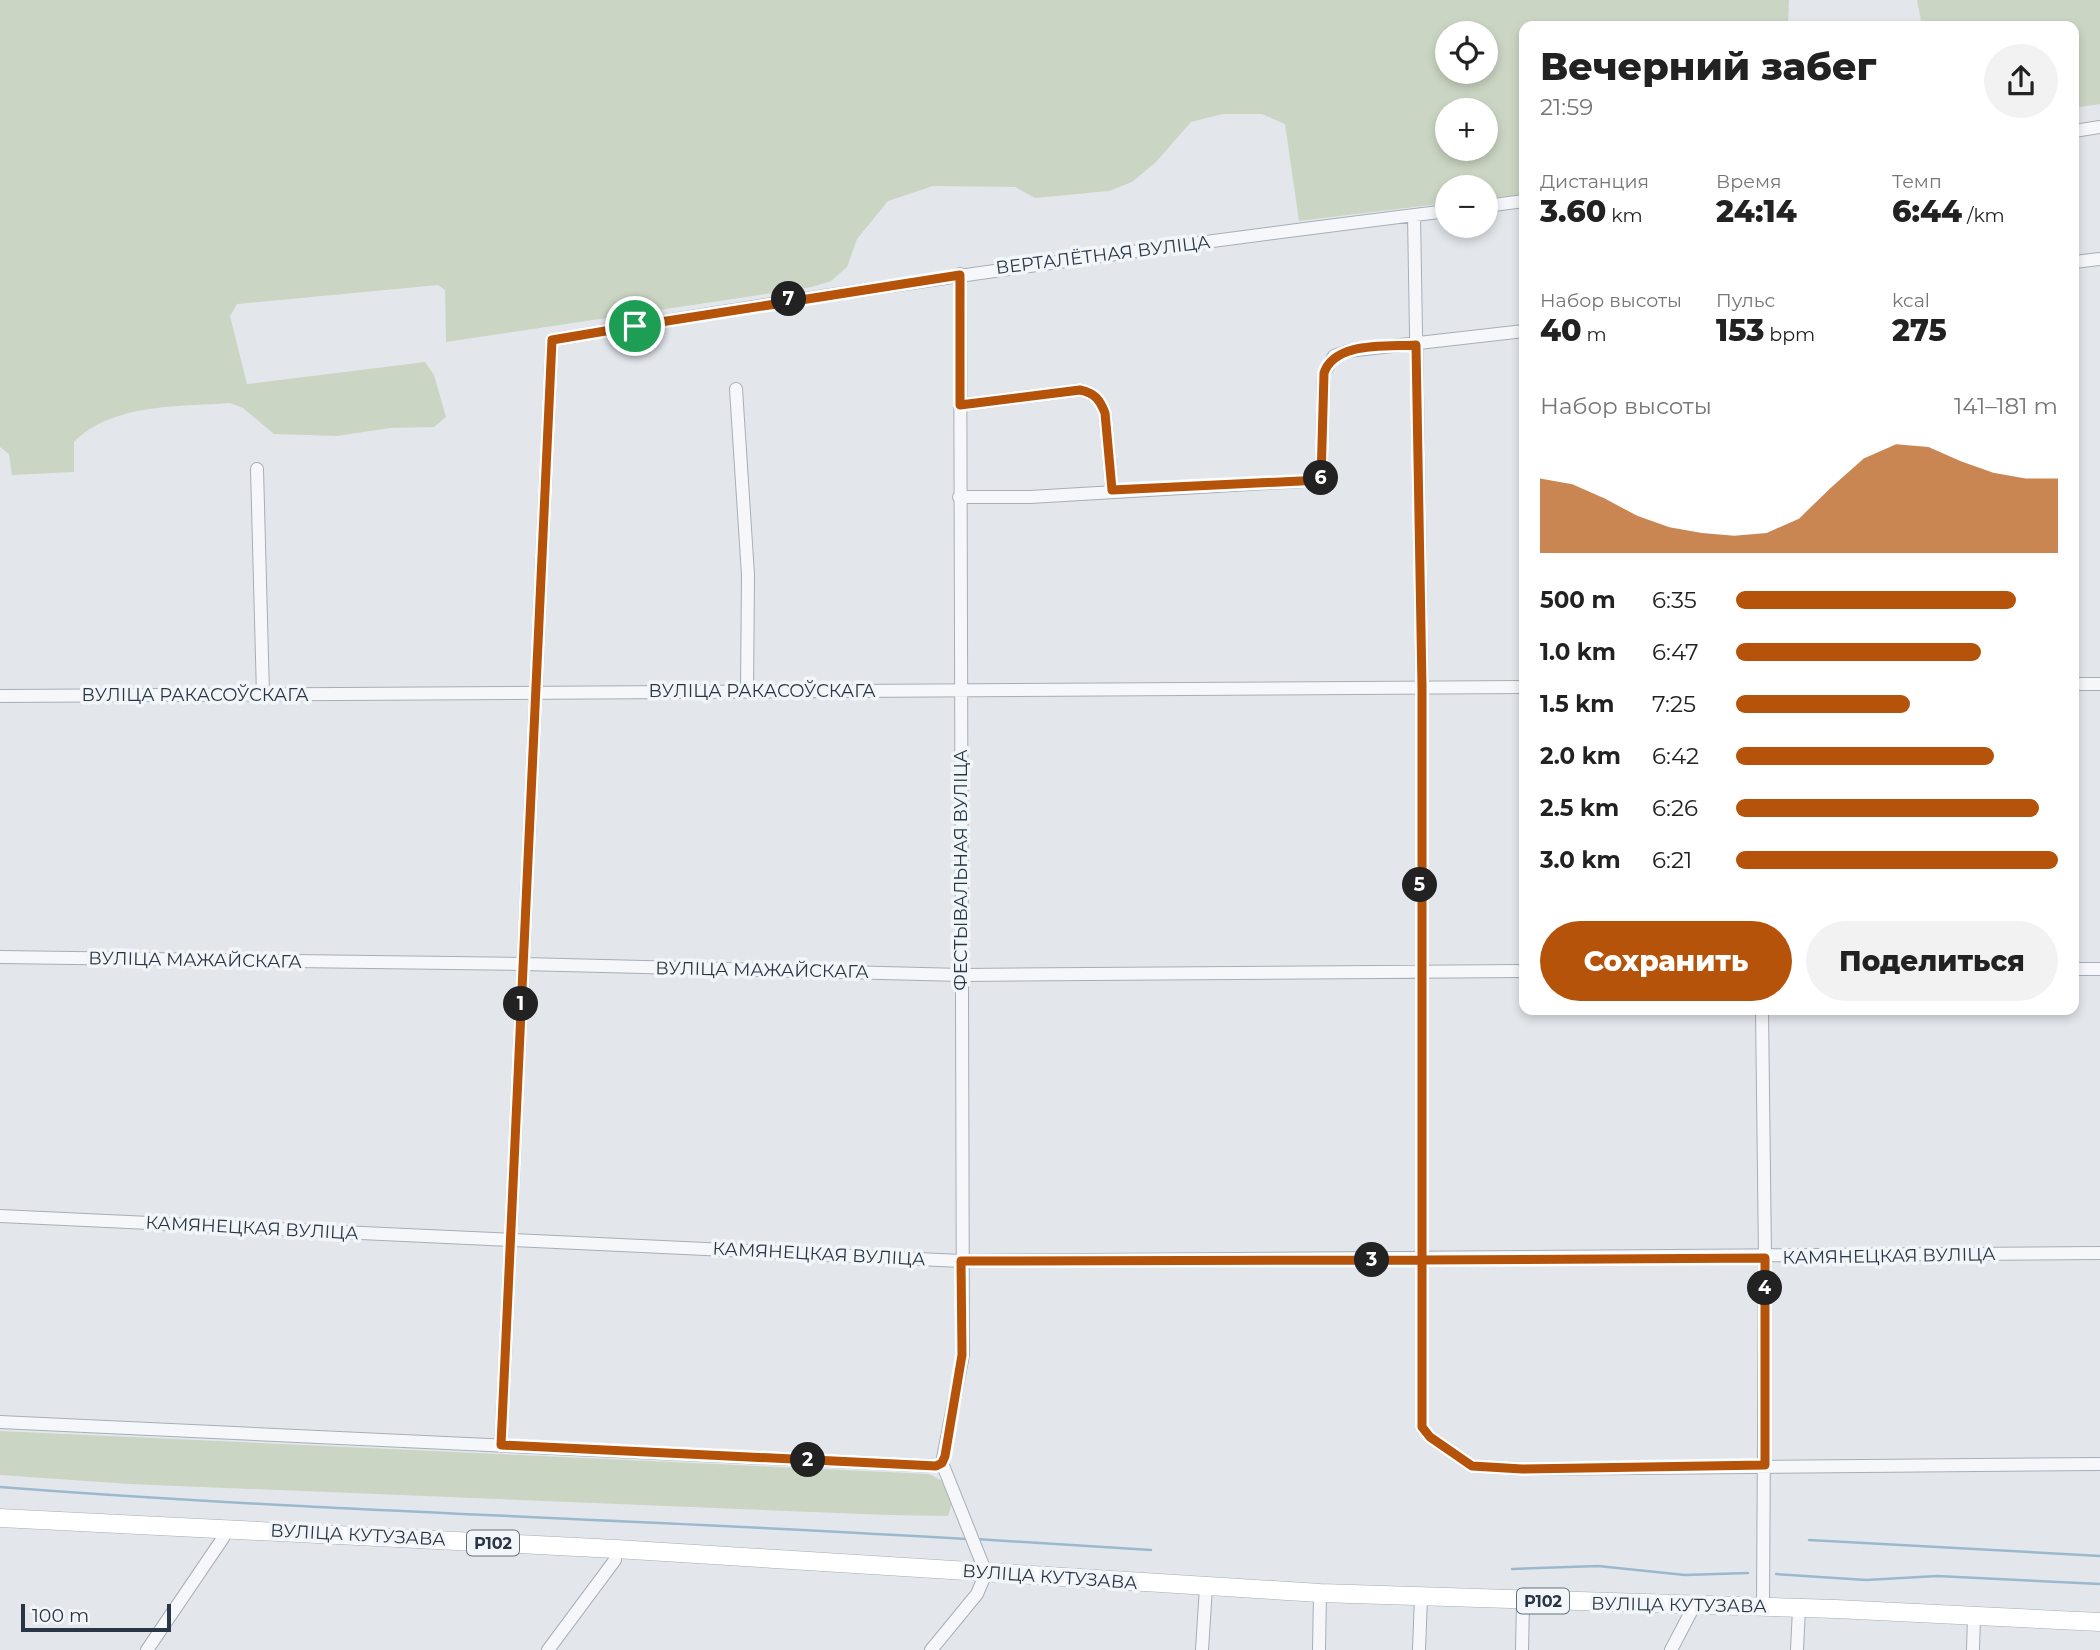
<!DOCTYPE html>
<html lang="ru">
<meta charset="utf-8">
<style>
:root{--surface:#fff;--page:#f2f2f2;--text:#222;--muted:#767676;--accent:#b45309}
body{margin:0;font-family:Montserrat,sans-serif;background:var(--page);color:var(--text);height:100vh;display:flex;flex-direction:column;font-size:26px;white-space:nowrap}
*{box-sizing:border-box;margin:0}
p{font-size:23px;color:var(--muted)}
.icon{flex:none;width:38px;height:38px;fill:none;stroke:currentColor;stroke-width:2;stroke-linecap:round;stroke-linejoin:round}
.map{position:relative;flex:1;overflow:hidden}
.sheet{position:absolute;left:1519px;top:21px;width:560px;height:994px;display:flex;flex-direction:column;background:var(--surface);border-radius:14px;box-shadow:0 4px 10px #0003}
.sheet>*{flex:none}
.fabs{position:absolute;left:1435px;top:21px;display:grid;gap:14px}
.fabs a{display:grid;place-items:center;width:63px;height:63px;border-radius:50%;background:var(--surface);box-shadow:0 4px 10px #0003;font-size:35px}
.scale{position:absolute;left:21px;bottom:18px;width:150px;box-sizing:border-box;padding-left:7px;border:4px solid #293645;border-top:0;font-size:19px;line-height:24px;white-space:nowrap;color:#293645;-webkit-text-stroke:5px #f3f6f9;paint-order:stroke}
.pin{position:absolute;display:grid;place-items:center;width:60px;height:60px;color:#fff;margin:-30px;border:4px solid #fff;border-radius:50%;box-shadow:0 2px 7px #0007}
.km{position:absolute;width:35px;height:35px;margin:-18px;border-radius:50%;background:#222;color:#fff;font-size:19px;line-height:35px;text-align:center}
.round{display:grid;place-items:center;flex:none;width:74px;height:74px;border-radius:37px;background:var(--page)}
.headline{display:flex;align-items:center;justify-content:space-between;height:119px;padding:0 21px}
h1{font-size:38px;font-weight:800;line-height:52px}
.figures{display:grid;grid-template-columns:repeat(3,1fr);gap:10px;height:119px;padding:7px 21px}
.figures div{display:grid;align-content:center}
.figures b{font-size:30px;font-weight:800}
.figures small{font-size:19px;font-weight:400}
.figures p{font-size:19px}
.chart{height:196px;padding:14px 21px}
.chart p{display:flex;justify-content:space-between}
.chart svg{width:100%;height:126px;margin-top:7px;fill:var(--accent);opacity:.7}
.cta{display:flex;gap:14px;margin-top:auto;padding:14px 21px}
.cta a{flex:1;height:80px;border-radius:42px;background:var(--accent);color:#fff;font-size:28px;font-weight:800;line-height:80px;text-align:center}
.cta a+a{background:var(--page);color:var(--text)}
ul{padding:0 21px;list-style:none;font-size:23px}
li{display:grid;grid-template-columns:112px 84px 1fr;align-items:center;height:52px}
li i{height:18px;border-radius:9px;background:var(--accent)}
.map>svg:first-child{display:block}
</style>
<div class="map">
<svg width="2100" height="1650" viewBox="0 0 2100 1650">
<rect width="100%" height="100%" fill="#e3e7ec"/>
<path fill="#cad6c3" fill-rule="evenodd" d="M0,0H1789L1788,26H1524V107L1520,108L1524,131V194L1486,199V187H1447V203L1299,221L1285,124L1262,114H1223L1191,122L1156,162L1132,182L1109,191L1035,198L1015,187L933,186L888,201L857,239L847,267L831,281L812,287L446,342L445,290L438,285L237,304L230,316L247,384L425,362L434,375L446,417L434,427L390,428L337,436L274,434L243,408L230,403C178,407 113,403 74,442V472L12,475L9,454L0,447ZM1486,33V72H1447V33ZM1486,110V149H1447V110Z
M1917,0H2100V104L2074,108V26H1922Z
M0,1431L929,1474L944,1482L952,1503L948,1516L887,1515L129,1484L0,1475Z"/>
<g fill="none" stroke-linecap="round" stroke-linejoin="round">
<path stroke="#9cb8ce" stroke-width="2.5" d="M0,1487C322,1512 644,1519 966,1539
M976,1539L1151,1550
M1809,1540L2100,1556
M1512,1569L1598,1566L1685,1575L1748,1573
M1776,1574L1866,1580L1937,1576L2100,1584"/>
<defs>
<path id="minor" d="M2074,131L2100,127
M1486,206L1524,201
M1414,215L1422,687V1427L1430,1437L1472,1466L1522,1469L2100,1464
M2074,262L2100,259
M736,389L748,575L747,691
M960,405L1080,390C1095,393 1100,400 1105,413L1112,490
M257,469L263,695
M959,497H1030L1321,480L1324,373L1334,356L1348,351L1524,331
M2074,684H2100
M0,696L1524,687
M0,957L523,964L962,975L1524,971
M2074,969H2100
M1762,1010L1765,1257L1763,1607
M0,1216L961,1261L2100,1253
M0,1422L936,1466L942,1463L963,1355L960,274
M501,1445L552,340C849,289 1148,248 1447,211
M147,1650L223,1538L225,1527
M548,1650L615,1560L616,1549
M931,1650L977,1594L986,1573L942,1463
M1202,1650L1206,1587
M1319,1650L1320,1593
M1419,1650L1421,1597
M1522,1650L1523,1601
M1671,1650L1694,1606
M1797,1650L1799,1609
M1973,1650L1974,1617"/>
<path id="primary" d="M0,1518L616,1549L1320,1593L1836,1609L2100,1622"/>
</defs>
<use href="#minor" stroke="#a7aeb7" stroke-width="14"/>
<use href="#primary" stroke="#a1acb8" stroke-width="19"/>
<use href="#minor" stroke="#f6f7fa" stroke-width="12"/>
<use href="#primary" stroke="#fff" stroke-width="18"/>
</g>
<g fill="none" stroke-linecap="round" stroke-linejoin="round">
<defs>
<path id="route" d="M635,326L552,340L501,1445L936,1466L942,1463L945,1456L962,1355L961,1261L1422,1260V1427L1430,1437L1472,1466L1522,1469L1765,1465V1258L1422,1260V687L1416,345C1387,347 1335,341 1324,373L1321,480L1112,490L1105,413C1100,400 1095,393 1080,390L960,405V275L635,326"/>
</defs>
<use href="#route" stroke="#fff" stroke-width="14"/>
<use href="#route" stroke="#b45309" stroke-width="9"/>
</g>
<g text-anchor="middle" stroke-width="7" stroke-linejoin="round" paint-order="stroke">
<g fill="#f3f6f9" stroke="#66707b" stroke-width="2">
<rect x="467" y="1530.5" width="52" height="25" rx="5"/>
<rect x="1517" y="1588.5" width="52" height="25" rx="5"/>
</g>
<g font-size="16" font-weight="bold" fill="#293645">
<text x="493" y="1549">Р102</text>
<text x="1543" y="1607">Р102</text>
</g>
<g font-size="18" fill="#293645" stroke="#f3f6f9">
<text transform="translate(1103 255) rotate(-7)" y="6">ВЕРТАЛЁТНАЯ ВУЛІЦА</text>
<text x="762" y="697">ВУЛІЦА РАКАСОЎСКАГА</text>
<text x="195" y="701">ВУЛІЦА РАКАСОЎСКАГА</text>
<text transform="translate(961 870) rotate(-90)" y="6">ФЕСТЫВАЛЬНАЯ ВУЛІЦА</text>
<text transform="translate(195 960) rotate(1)" y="6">ВУЛІЦА МАЖАЙСКАГА</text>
<text transform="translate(762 970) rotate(1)" y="6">ВУЛІЦА МАЖАЙСКАГА</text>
<text transform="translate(252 1228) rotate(3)" y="6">КАМЯНЕЦКАЯ ВУЛІЦА</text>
<text transform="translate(819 1254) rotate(3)" y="6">КАМЯНЕЦКАЯ ВУЛІЦА</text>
<text transform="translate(1889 1256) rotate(-1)" y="6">КАМЯНЕЦКАЯ ВУЛІЦА</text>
<text transform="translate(358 1535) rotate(3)" y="6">ВУЛІЦА КУТУЗАВА</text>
<text transform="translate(1050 1577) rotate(4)" y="6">ВУЛІЦА КУТУЗАВА</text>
<text transform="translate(1679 1605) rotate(1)" y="6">ВУЛІЦА КУТУЗАВА</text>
</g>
</g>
</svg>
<div class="fabs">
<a><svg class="icon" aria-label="locate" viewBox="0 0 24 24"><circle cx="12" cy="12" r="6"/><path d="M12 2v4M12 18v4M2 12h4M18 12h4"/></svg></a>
<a>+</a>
<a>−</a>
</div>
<div class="scale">100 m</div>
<div class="pin" style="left:635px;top:326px;background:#1e9e55"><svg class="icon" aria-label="arrive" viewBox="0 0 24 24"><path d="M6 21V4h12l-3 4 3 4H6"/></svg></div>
<b class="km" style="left:521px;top:1004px">1</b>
<b class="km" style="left:808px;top:1460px">2</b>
<b class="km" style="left:1372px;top:1260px">3</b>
<b class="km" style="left:1765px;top:1288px">4</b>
<b class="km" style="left:1420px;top:885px">5</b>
<b class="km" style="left:1321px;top:478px">6</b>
<b class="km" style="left:789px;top:299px">7</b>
<section class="sheet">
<div class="headline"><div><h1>Вечерний забег</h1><p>21:59</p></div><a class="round"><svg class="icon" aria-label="share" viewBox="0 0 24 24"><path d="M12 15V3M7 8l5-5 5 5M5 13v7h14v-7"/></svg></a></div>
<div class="figures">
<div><p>Дистанция</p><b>3.60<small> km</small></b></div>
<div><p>Время</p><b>24:14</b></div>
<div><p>Темп</p><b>6:44<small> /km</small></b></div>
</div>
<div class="figures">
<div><p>Набор высоты</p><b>40<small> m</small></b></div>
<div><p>Пульс</p><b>153<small> bpm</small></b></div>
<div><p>kcal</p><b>275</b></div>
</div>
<div class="chart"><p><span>Набор высоты</span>141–181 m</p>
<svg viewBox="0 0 160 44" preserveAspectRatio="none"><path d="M0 44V18L10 20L20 25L30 31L40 35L50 37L60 38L70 37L80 32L90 21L100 11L110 6L120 7L130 12L140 16L150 18L160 18V44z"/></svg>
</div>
<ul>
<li><b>500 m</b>6:35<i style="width:87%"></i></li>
<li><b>1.0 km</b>6:47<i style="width:76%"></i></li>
<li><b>1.5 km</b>7:25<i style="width:54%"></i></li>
<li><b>2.0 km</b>6:42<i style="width:80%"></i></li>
<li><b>2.5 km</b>6:26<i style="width:94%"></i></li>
<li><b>3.0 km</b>6:21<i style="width:100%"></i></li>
</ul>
<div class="cta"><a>Сохранить</a><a>Поделиться</a></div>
</section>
</div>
